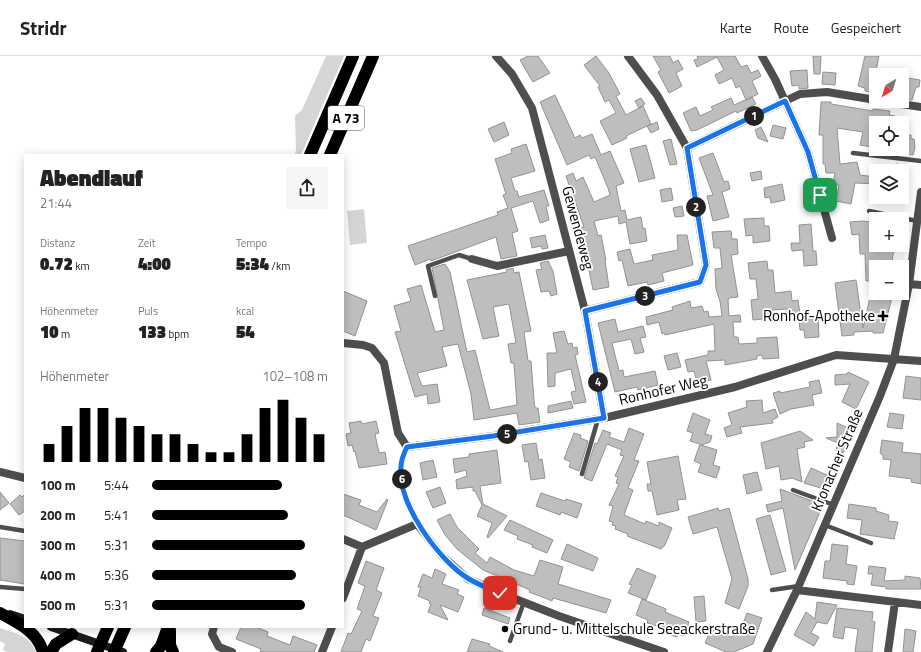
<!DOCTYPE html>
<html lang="de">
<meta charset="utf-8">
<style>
:root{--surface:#fff;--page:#f6f6f6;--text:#222;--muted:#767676;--line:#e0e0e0;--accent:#000}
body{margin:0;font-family:"Titillium Web",sans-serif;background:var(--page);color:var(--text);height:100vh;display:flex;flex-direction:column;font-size:15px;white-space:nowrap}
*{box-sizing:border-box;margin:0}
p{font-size:13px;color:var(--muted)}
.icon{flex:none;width:22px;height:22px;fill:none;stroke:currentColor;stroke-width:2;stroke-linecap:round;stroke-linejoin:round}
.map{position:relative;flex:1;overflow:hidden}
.side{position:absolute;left:24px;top:98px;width:320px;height:474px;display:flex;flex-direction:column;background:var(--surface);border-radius:0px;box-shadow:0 2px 10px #0003}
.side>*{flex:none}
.needle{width:26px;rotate:218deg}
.fabs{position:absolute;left:869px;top:12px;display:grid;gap:8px}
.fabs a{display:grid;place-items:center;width:40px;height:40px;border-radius:0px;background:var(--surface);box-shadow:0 2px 10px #0003;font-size:20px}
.pin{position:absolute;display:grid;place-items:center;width:34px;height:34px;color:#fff;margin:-17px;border-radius:8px;box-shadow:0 2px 6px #0006}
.km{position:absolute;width:20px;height:20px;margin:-10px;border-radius:50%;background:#222;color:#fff;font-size:11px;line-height:20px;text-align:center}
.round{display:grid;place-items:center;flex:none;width:42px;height:42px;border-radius:0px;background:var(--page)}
.head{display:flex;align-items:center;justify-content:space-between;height:68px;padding:0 16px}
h1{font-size:22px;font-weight:800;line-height:30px}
.stats{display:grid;grid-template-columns:repeat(3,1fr);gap:6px;height:68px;padding:4px 16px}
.stats div{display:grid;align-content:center}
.stats b{font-size:17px;font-weight:800}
.stats small{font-size:11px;font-weight:400}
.stats p{font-size:11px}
.chart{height:112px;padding:8px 16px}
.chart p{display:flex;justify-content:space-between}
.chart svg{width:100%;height:72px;margin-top:4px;stroke:var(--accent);stroke-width:6}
ul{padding:0 16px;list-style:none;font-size:13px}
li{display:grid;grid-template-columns:64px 48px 1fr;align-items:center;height:30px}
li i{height:10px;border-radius:5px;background:var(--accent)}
header{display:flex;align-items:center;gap:24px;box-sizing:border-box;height:56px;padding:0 20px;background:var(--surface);border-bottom:1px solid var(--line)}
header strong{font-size:19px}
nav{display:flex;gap:22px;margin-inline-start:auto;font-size:14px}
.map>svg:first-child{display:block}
</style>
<header>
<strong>Stridr</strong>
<nav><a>Karte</a><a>Route</a><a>Gespeichert</a></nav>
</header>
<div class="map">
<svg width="921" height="596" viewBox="0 0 921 596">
<rect width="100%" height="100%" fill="#fff"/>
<path fill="#d5d5d5" d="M326,0H344L301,99H294L296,95L295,60L302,54Z
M364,153L367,187L350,189L347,155Z
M0,572C15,577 30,580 36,596H7L3,594L5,588L0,585Z"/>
<path fill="#bebebe" stroke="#929292" d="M528,0H538L550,17L533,26L520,4Z
M596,0L609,17L620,38L616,40L626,59L643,50L651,68L626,80L627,82L612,89L600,65L616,57L609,44L605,46L598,31L600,30L584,9Z
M653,0H670L673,7L678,4L683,13L676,17L682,30L669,37L658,16L661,14Z
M697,0H735L741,11L747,9L751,17L758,14L761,20L752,25L758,38L746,44L740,30L736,32L732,22L719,28L715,19L724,14L717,1L697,11L694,4L698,3Z
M813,0H821L820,18H814Z
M865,0H879L876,15V37L865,35V32L858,30Z
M807,14L808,32L799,33V29L792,30L790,15Z
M823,16L836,17L835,29L822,28Z
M902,21L920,24L919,31H916L912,44L902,43Z
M555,39L575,82L580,79L582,82L592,78L601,99L610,95L624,127L616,130L621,155L625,154L627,164L641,161L643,173L645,172L647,185L630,188L626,166L619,168L618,160L594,165L598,180L601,179L606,204H605L609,231L593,234L586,200L580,183L578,184L575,172L584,171L566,120L573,117L576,125L583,121L594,146L610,139L608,132L595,101L591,103L589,99L567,109L540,46Z
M752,41L756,48L737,57L736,55L697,74L691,75L683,57L696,51L700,60L713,54L711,51L731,42L734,49Z
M641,42L645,48L639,52L635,45Z
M821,46H831V48L873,55V53L890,55L889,59L895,60L893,67L875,68L871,91L860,89L863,76L837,72L840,108L857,106L860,119L875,121L876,128L855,127L851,148L836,145L839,129L833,128L835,117H826L825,108H823V79H819Z
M504,66L509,79L494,86L488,73Z
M657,66L659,73L651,77L647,70Z
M773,69L786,72L783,83L770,80Z
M761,71L768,86L758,82L755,74Z
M903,79H911V83H914L915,91L913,99L902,98Z
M671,83L677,108L670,109L663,85Z
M526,88L535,115L511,122L515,135H517L519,141L544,134L549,150H546L549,164L540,167L533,145L511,152L518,175L512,177L517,200L501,203L496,181L431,205L430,203L415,209L408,190L498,159L497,156L508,152L503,139L506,138L495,103L512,97L511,93Z
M646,89L655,122L639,126L630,93Z
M713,97L724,126L728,125L730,133L722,136L729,161L713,165L707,140L713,139L699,102Z
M896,108L904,109L903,115H895Z
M761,115L762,123L752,125L750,117Z
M782,128L785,144L771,147L770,141L765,142L764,132Z
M671,132L673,144L662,146L660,134Z
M682,150L684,160L675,161L673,152Z
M764,162V170H769L770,185L753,187V179L746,180L744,163Z
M863,165L876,167V191L894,193L891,211L878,209V211H876V224L866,225L865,198H860L859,178L852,179L850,166Z
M811,168L813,195H816L817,209L804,210L803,194L792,195L791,187H800L799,169Z
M731,175L732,183H737L738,198L731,199L738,241L729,242L728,244L729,260L740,259L741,266H733L734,281H738L739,288L757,287V282L777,281L779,302L763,303L762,299L757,300V303L725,309V304L706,305L711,324L697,327L694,315L688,316L685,304L708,299V295H715L714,268L665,279L664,277L662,278L659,266L647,269L646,261L673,254L672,251L690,245L691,252L702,250L704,256L708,255L709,261L722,260L720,245L716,233L715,213L722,212L720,192H714L712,176Z
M545,179L548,192L542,193L541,190L532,192L530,182Z
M677,179H687L693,209L662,217L664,225L648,229L647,226L628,230L622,204L619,205L617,196L630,193L634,208L653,204L652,199L678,194Z
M548,205L553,215L557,238L551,240L549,235L541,236L536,214L542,213L540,207Z
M767,205L768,214H773L775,237L791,235L792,245L798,244L800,258L788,260L787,253L772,254L773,262L753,264L751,244L758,243L756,223H750L748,207Z
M445,208L450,216L467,296L475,294L490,354L517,349L514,307H511L508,288L516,287L509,248L493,251L499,280L483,283L467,224L507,216L506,214L513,212L514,217L519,216L531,275L524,276L528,305H531L534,344L535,352H538L540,366L519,369L517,357L474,364L471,338L458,288L442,291L447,310L417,317L422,330L437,328L440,346L428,348L427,338L415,341L395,276L401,275L394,250L411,245L407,233L421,229L435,276L444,274L432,212Z
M856,224L863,272L871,237H893L883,277H873V275L854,276V279L842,280L835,227Z
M343,235L367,245L355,280L343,275Z
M818,262L819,281L805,282L804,274H800L799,264Z
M615,263L618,276L643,270L646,281L640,282L644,296L635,298L631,283L612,287L619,315L623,314L624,321L655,315L658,329L638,334L637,331L615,336L598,267Z
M564,275L568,288L572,287L573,292L577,291L578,298L575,299L586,346L574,348L571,336L576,335L571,313L555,317V330L548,331L547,297H557L553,277Z
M677,297L681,311L668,314L664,300Z
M848,316L869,326L856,353L842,346L850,328L835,329V319L847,318Z
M906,320L921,322V344L903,342Z
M819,324L822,337L812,339L814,349L791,353L780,358L773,337L780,335V337L810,331L809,326Z
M762,344L763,357L775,353L778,361L772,364L773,367L740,371L742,377L727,381L724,372L732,369L728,357L747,351L746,345Z
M571,345L573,352L548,357V350Z
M693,357L710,364L705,378L712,380L710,386L701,389L717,394L713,409L720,411L716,422L698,416L701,408L694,405L700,388L690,385L693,377L687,375Z
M890,357L904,359L902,373L887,371Z
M361,365L362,368L376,365L379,377L375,378L379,397L385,396L387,408L359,412L355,395L354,396L352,389L348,390L346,378L351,377L349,367Z
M837,367L848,372L842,388L846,390L843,397L839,395L838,398L836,394L838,387L826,382L837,381Z
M629,372L644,378L634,404L639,405L628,432L633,434L624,459L645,468L646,465L659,470V466L672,472L665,489L661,493L627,480L628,478L615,473L616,470L612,469L613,466L609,465L613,450L609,449L619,428L616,427L618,421L615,420L624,400L620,399L622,394L607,388L592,425L584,422L595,387L597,388L603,374L611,377L609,381L624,386Z
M800,375L813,384L804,386L805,391L797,393L802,426L792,422L781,424L779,410L766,413L761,387Z
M574,377L581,379L580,382L588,385L579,415L569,411L571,406L564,403Z
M882,384L903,387L902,396L921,398V428L911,426L912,423L889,420L891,404L883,403V399L880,397Z
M536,387L539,404L542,403L545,422L531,424L528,405L525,406L522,389Z
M497,394L501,427L480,430L483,448L507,460L488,482L487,481L492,467L477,460L482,449L475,435H473V431L457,433L456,424L467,420L466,414L455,417L453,403L469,401V398Z
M678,400L686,443L677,444L679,454L657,459L652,435H648L647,428H651L647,406Z
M433,404L437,421L423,424L420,407Z
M811,412L829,420L824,433L804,427Z
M757,416L762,434L747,438L743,419Z
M440,431L446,447L433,452L426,436Z
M780,433L823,449L795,514L783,452L768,456L766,449L782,445Z
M0,436L9,447L0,454Z
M541,437L565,445L566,443L582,448L577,462L561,456L560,459L536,450Z
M25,438V455L19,459L10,448L20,439L22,441Z
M343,438L361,444L359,449L377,456L387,443L388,444L376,474L343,459Z
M849,448L876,452V455L889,459L888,465L898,466L894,483L860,478L862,464L847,462Z
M718,452L719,455L729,452L748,523V530L739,553L725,547L732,523L717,471L693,478L688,461Z
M450,458L457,471L479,493L475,497L487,507L490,501L514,514L534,520L540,504L563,511L558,528L611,544L606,557L553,542L552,545L545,542L529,536L530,534L483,514L457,493L445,479L437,464Z
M770,459L786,515L771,519L756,463Z
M510,464L553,484L547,497L532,491L533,489L517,483L518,480L504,474Z
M0,482L25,485V528L0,524Z
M567,488L598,502L593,515L561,503Z
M832,488L848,490L846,508L857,510L854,529L847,528V525L823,522L825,505H830Z
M366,505L384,512L376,534L382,537L373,560L379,562L370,585L366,583L361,596H341L348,577L351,578L362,555L357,553L365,530L358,527Z
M869,510L886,512L884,525L905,524V520L920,522L921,533H886V531L871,529L873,518H868Z
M637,512L656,520L646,544L628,537L632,529L629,528Z
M435,513L446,518L442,528L459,534L457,538L464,541L458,556L440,549L448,564L428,556L431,548L429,547L430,545L418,540L421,531H418L423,518L432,522Z
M704,540L706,565L696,566L694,541Z
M642,543L666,553L665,556L689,566L684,580L678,578L677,581L670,579L671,575L647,567L648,564L636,559Z
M817,546L837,549L827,568L817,566L811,577L819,581L814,590L794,579L806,556L815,563Z
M484,552L510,562L508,568L482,559Z
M837,552L873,556L872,565L875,566L872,596H855L858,573L845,571L843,583L833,581Z
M747,557L762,562L753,588L734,596H726L705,587L711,573L731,581L740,576Z
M241,571H256L268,576L267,580L290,589L293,580L317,589L314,596H260L261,593L236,583Z
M905,573L916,575L913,596H903Z
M472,583L490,588L489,590L503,596H467Z"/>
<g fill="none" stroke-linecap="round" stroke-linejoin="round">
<path stroke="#4e4e4e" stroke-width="4.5" d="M853,97L921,105
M869,155L917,165
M435,240L428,210L459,199L472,203
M407,391C395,420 406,441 417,468
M582,418L598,363
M793,434L834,449
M825,469L871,487
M0,471L25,475
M0,531L25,533
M772,534L799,530
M510,585L524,546"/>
<path stroke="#4e4e4e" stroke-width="8" d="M496,0L512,18L532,52L585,255L604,362
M762,0L775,23L808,96L832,182
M882,45L921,51
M687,92L800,38L827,36L876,44
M472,203L497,210L569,195
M909,228L921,229
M585,255L700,226L706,209L687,92L657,39L628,0
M343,287L363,289L372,292L384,307L398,377L407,391L493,380L604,362L735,331L836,299L921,305
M0,416L25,422
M343,483L362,491L417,468L442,500L468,523L500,537L559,560L664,596
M797,534L921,549
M343,542L362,491
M214,571L212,578L219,591L232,596
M322,596L332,571
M767,596L797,534L880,340L894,303L909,228L921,136
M888,596L895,546"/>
<path stroke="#1b1b1b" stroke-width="8" d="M10,558L25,563
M51,571L123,596"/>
<path stroke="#000" stroke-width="12" d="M310,99L353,0
M330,99L373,0
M0,557C18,567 37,575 43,596
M170,574V589L173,596
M51,596L56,588L72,578
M97,596L108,571
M114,596L125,571
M156,596L161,590L168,571"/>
</g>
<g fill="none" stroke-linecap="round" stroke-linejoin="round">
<defs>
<path id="route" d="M500,537C490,533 479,529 469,523C439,505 397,447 401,411C401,404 404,397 407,391L493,380L604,362L585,255L700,226L706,209L687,92L785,45L808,96L820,139"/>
</defs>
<use href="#route" stroke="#fff" stroke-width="8"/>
<use href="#route" stroke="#1a73e8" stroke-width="5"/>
</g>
<g fill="#000" stroke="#fff" stroke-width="1.5">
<path d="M881 254h4v4h4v4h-4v4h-4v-4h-4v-4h4z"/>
<circle cx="505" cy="573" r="4"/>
</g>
<g text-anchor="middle" stroke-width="3.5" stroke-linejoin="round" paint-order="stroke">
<rect fill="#fff" stroke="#4c4c4c" stroke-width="1" x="328" y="50" width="36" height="24" rx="3"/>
<g font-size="14" font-weight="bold" fill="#000">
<text x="346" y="67">A 73</text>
</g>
<g font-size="15" fill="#000" stroke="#fff">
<text transform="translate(578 172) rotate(75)" y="5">Gewendeweg</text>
<text transform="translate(663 334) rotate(-13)" y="5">Ronhofer Weg</text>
<text transform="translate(837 404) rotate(-67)" y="5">Kronacher Straße</text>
</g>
<g font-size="15" fill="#000" stroke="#fff" text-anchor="end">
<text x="875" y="265">Ronhof-Apotheke</text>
<text x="513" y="578" text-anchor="start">Grund- u. Mittelschule Seeackerstraße</text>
</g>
</g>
</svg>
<div class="fabs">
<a><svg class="needle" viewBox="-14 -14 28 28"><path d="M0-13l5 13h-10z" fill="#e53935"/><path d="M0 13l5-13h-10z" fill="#767676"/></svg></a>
<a><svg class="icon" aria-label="locate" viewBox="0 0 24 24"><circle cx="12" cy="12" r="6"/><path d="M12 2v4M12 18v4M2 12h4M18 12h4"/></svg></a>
<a><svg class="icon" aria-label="layers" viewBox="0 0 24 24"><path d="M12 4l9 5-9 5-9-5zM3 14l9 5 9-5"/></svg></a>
<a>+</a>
<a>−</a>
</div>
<div class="pin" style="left:820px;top:139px;background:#1e9e55"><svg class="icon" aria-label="arrive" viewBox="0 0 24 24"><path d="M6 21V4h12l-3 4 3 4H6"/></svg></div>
<div class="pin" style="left:500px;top:537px;background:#d93025"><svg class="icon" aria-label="check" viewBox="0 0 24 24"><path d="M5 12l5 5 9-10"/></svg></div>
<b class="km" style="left:754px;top:60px">1</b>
<b class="km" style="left:696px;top:151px">2</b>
<b class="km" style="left:645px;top:240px">3</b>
<b class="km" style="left:598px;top:326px">4</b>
<b class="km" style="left:507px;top:378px">5</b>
<b class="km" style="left:402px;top:423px">6</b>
<section class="side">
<div class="head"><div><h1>Abendlauf</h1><p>21:44</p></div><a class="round"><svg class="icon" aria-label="share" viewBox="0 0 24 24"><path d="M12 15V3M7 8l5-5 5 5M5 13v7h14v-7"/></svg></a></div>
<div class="stats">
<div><p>Distanz</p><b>0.72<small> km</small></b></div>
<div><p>Zeit</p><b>4:00</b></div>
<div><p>Tempo</p><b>5:34<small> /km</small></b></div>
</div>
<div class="stats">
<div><p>Höhenmeter</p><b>10<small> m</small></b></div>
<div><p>Puls</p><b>133<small> bpm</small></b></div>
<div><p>kcal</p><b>54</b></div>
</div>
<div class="chart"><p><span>Höhenmeter</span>102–108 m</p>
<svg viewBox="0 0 160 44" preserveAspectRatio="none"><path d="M5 44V33M15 44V22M25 44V11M35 44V11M45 44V17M55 44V22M65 44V27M75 44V27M85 44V33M95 44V38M105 44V38M115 44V27M125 44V11M135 44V6M145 44V17M155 44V27"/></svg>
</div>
<ul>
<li><b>100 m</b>5:44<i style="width:74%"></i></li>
<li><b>200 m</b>5:41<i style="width:77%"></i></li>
<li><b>300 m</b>5:31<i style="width:87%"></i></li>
<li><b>400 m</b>5:36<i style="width:82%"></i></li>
<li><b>500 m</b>5:31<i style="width:87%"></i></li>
</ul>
</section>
</div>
